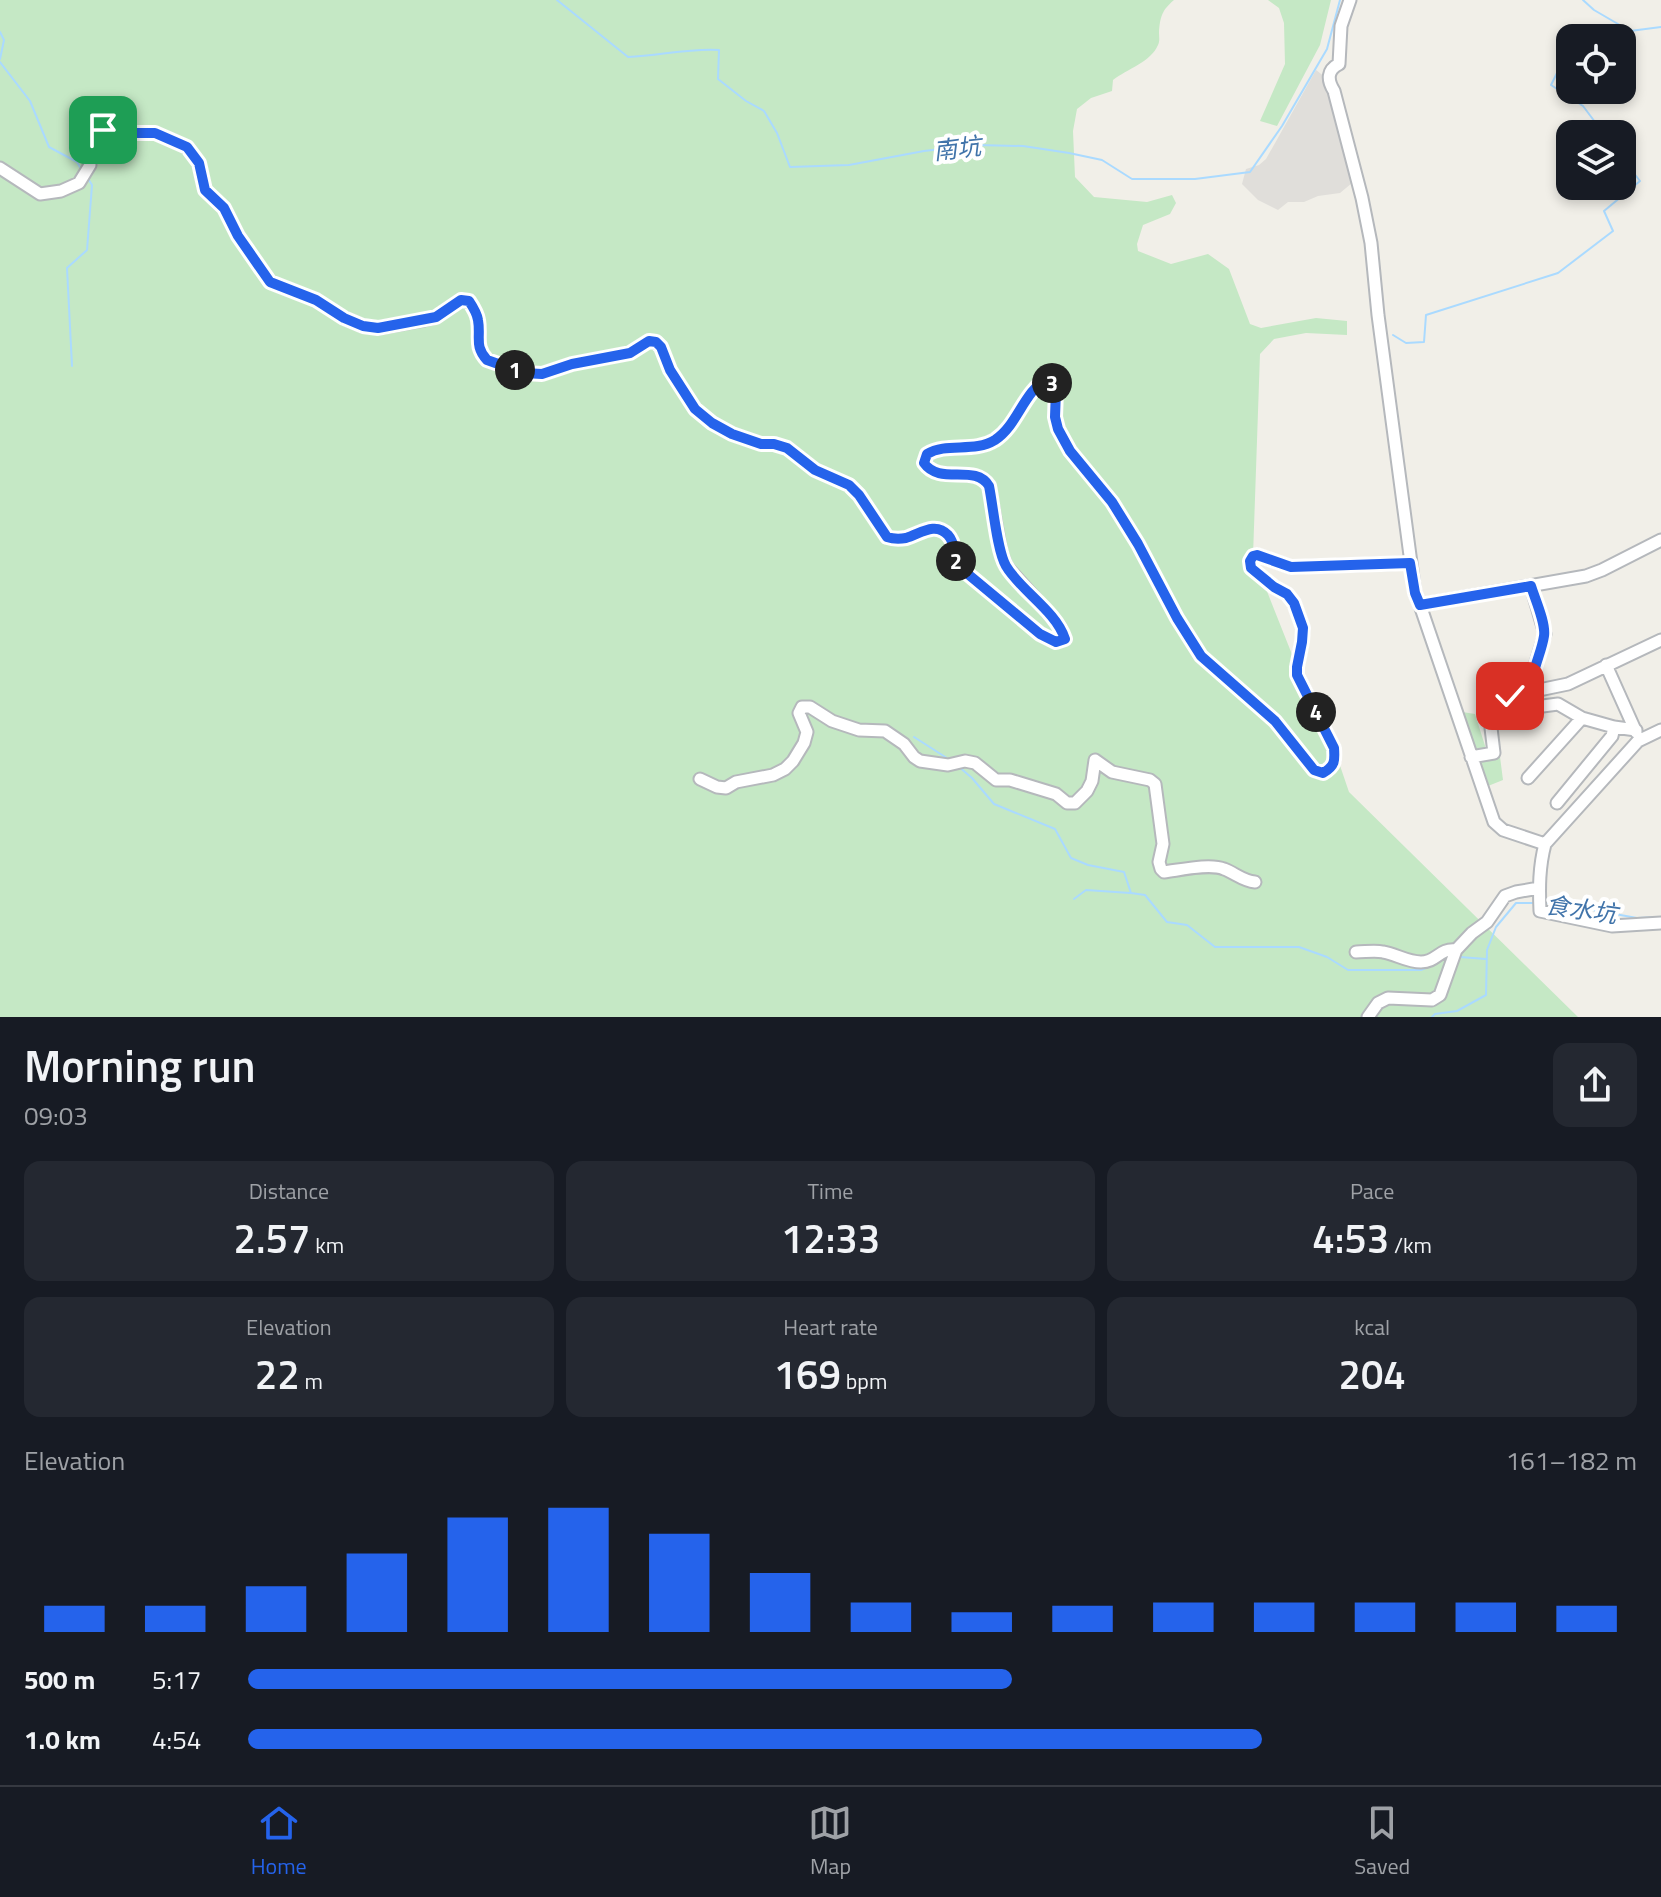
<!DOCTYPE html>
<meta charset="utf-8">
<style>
:root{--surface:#171b24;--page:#242831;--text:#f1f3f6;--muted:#9ea1a6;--line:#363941;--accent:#2563eb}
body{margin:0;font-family:"Titillium Web","Noto Sans TC",sans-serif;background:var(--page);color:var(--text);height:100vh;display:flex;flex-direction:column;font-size:30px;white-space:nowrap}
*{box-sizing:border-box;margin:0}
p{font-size:26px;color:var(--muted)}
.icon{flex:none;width:44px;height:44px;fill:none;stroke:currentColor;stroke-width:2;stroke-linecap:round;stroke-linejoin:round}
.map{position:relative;height:1017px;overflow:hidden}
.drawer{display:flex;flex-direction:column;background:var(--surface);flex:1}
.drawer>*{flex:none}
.controls{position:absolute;left:1556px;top:24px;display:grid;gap:16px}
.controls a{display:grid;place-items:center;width:80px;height:80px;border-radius:16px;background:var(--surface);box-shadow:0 4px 12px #0003;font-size:40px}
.pin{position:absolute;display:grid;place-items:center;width:68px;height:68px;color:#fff;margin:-34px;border-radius:16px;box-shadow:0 4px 12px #0006}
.km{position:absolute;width:40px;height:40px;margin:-20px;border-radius:50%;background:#222;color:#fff;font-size:22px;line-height:40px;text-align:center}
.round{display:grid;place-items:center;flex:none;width:84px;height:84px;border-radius:16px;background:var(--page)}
.overview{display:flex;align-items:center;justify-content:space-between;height:136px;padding:0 24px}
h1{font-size:44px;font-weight:600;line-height:60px}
.figures{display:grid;grid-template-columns:repeat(3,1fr);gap:12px;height:136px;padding:8px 24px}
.figures div{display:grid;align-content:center;border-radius:16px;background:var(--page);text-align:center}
.figures b{font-size:40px;font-weight:600}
.figures small{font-size:22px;font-weight:400}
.figures p{font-size:22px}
.chart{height:224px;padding:16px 24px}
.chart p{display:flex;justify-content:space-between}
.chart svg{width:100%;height:144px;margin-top:8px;stroke:var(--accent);stroke-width:6}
ul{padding:0 24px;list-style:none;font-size:26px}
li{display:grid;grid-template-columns:128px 96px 1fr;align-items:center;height:60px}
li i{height:20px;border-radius:10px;background:var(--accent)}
.tabs{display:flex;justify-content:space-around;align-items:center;height:112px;border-top:2px solid var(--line);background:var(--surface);font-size:22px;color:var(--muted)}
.tabs a{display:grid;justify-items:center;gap:4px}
.tabs .selected{color:var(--accent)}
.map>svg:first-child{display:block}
</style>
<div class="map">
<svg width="1661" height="1017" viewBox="0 0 1661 1017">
<rect width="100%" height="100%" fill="#f1efe8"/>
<path fill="#e0deda" d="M1316,70L1325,77L1352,183L1340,193L1318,196L1304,202H1288L1278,210L1258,200L1242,184L1246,169L1259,165L1266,159Z"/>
<path fill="#c5e8c5" d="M0,0H1174C1162,10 1160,17 1159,33C1159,37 1160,41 1158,45C1151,62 1127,69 1113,80L1112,91L1091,98L1077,109L1073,131L1075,177L1094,197L1147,202L1172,195L1176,203L1170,214L1143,225L1137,244L1138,251L1171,264L1208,254L1229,269L1250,324L1261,328L1316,318L1347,321V335L1306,333L1274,339L1260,354L1253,556L1297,667L1334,748L1349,792L1578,1017H0Z
M1268,0H1331L1320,45L1277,126L1260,121L1285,64L1284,23L1279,8Z
M1456,711L1475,714L1487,752L1499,749L1503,780L1483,788Z"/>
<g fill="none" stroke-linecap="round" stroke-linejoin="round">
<path stroke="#aadaff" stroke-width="2" d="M557,0L628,57C659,56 688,48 719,50L718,79L746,101L764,111L777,133L790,167L849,165L924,151L976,145L1023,146L1069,153L1102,160L1132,179H1195L1250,172L1282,126L1327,49L1340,0
M1583,0L1594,10L1630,31L1621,38
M1630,31L1661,27
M0,32L4,40L0,59
M0,62L30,101L49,147L77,162L81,169
M1570,66L1558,71L1551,85L1583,106L1604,134
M1393,335L1406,343L1424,342L1426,315L1558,273L1613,231L1604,211L1640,181L1622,158
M72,366L67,268L87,250L92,185L87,177
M914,737L950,760
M958,766L972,778L994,804L1055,829L1071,858L1088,865L1124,872L1131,893L1145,895L1167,922L1187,925L1215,947H1299L1327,957L1348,970H1421L1428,967
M1074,899L1086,890L1130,893
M1545,903H1554L1637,918L1661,917
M1460,957L1486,959
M1437,962L1449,956
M1432,1017L1435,1014L1457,1011L1486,995L1487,950L1496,927L1516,903H1535"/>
<defs>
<path id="minor" d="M1350,0L1341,26L1339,64C1327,70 1327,80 1334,91L1362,198L1371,243L1378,315L1415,593L1420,605L1494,822L1503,830L1545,844
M0,168L40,194L61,191L79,183L90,165L87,144L92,129L132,133H155L187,147L199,163L205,190L224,208L238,236L270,282L316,300L344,318L363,326L378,328L424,320L436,317L461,300L469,301C473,307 477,313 478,320C481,337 474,346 487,360L524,373L542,374L572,364L630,353L649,341L656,342L661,347L670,370L695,409L712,423L732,434L761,444H774L787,448L815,470L849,485L859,495L887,537C893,539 900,539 906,538C920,534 935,521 948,535C957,545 953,558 963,570L1040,634L1056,642L1065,639L1060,627L1044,608L1006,566L1001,552L989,486C975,463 940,486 924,463L927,454C948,442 974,453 995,440C1018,425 1023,392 1048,378L1056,390L1055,417L1058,429L1070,451L1112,502L1138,544L1177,618L1201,656L1275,721L1314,770L1323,773C1335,766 1335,761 1334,748L1297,675V667L1302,642L1303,628L1294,603L1287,594L1274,587L1251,568L1250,561L1253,556L1257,555L1291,567L1410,563
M1531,586L1545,634L1534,669L1532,683L1535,707L1558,704L1582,718L1614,727L1636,730
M1420,605L1586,576L1602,570L1661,540
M1606,665L1636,732
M1661,730L1638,741L1545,844C1539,867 1539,888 1540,911L1612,926L1661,923
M1471,757L1494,753L1491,728L1510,696L1568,684L1661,640
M1528,778L1582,718
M700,779L717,787L726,788L736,782L773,775L785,769L793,761L804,743L807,732L799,713L802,707H810L832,721L859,730L885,731L904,744L914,757L920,761L948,765L965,761L975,763L996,780H1010L1020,783L1056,794L1067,803H1075L1087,791L1092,781L1095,760L1112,772L1150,780L1155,784L1163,844L1159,862L1161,869L1164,872C1180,870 1210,863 1224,869C1235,873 1243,881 1255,882
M1557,803L1612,736L1614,727
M1356,952C1365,952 1375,950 1383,952C1396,954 1407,962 1421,962C1437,962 1439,948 1456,950L1472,933L1487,922L1505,896L1516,892L1539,888
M1368,1017L1378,1003L1388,998L1432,1000L1440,995L1456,950"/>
</defs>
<use href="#minor" stroke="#b5b8bc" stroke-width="15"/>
<use href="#minor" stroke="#fff" stroke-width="11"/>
</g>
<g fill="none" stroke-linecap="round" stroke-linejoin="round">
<defs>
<path id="route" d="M103,130L132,133H155L187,147L199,163L205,190L224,208L238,236L270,282L316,300L344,318L363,326L378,328L436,317L461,300L469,301C473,307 477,313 478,320C481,337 474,346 487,360L524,373L542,374L572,364L630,353L649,341L656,342L661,347L670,370L695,409L712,423L732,434L761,444H774L787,448L815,470L849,485L859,495L887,537C893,539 900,539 906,538C920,534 935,521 948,535C957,545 953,558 963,570L1040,634L1056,642L1065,639C1056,611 1020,590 1006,566C997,551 993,505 989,486C975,463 940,486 924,463L927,454C947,442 974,453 995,440C1018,425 1023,392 1048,378L1056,390L1055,417L1058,429L1070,451L1112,502L1138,544L1177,618L1201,656L1275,721L1314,770L1323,773C1335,766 1335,761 1334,748L1297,675V667L1302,642L1303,628L1294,603L1287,594L1274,587L1251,568L1250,561L1253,556L1257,555L1291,567L1410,563L1415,593L1420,605L1531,586C1535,599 1546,623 1544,636C1541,656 1530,671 1533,692L1510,696"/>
</defs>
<use href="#route" stroke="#fff" stroke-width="16"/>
<use href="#route" stroke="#2563eb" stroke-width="10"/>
</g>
<g text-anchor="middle" stroke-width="8" stroke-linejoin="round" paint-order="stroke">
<g font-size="24" font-style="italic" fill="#4174aa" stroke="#fff">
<text transform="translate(957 149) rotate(-7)" y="8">南坑</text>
<text transform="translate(1581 910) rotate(8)" y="8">食水坑</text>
</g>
</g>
</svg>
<div class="controls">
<a><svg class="icon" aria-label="locate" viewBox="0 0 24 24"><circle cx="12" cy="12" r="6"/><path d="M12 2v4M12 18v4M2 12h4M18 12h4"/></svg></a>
<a><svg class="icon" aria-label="layers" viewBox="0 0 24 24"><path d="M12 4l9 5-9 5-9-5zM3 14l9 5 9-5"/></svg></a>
</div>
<div class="pin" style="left:103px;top:130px;background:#1e9e55"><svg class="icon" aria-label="arrive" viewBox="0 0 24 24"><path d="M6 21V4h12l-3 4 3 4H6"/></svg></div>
<div class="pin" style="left:1510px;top:696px;background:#d93025"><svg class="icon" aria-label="check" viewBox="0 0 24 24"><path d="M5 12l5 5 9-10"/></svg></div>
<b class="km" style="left:515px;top:370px">1</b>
<b class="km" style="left:956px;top:561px">2</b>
<b class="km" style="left:1052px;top:383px">3</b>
<b class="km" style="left:1316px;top:712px">4</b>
</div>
<section class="drawer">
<div class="overview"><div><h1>Morning run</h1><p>09:03</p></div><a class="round"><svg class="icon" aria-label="share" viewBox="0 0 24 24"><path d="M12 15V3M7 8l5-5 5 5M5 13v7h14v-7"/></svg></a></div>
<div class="figures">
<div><p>Distance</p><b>2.57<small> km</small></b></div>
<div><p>Time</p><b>12:33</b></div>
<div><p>Pace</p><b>4:53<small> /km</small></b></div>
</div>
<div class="figures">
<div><p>Elevation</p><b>22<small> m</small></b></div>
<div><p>Heart rate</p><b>169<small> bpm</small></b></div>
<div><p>kcal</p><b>204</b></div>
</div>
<div class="chart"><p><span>Elevation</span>161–182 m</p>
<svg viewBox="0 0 160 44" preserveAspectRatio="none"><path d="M5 44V36M15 44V36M25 44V30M35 44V20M45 44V9M55 44V6M65 44V14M75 44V26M85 44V35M95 44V38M105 44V36M115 44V35M125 44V35M135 44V35M145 44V35M155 44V36"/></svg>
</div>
<ul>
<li><b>500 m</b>5:17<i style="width:55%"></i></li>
<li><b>1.0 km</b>4:54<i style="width:73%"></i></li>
</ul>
</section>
<nav class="tabs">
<a class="selected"><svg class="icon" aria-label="home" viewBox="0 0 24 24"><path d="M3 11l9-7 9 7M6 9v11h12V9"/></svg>Home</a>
<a><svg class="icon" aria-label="map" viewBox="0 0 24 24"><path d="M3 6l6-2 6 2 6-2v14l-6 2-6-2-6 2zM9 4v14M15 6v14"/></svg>Map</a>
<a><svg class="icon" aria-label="saved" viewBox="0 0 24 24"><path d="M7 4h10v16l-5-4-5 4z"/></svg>Saved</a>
</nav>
